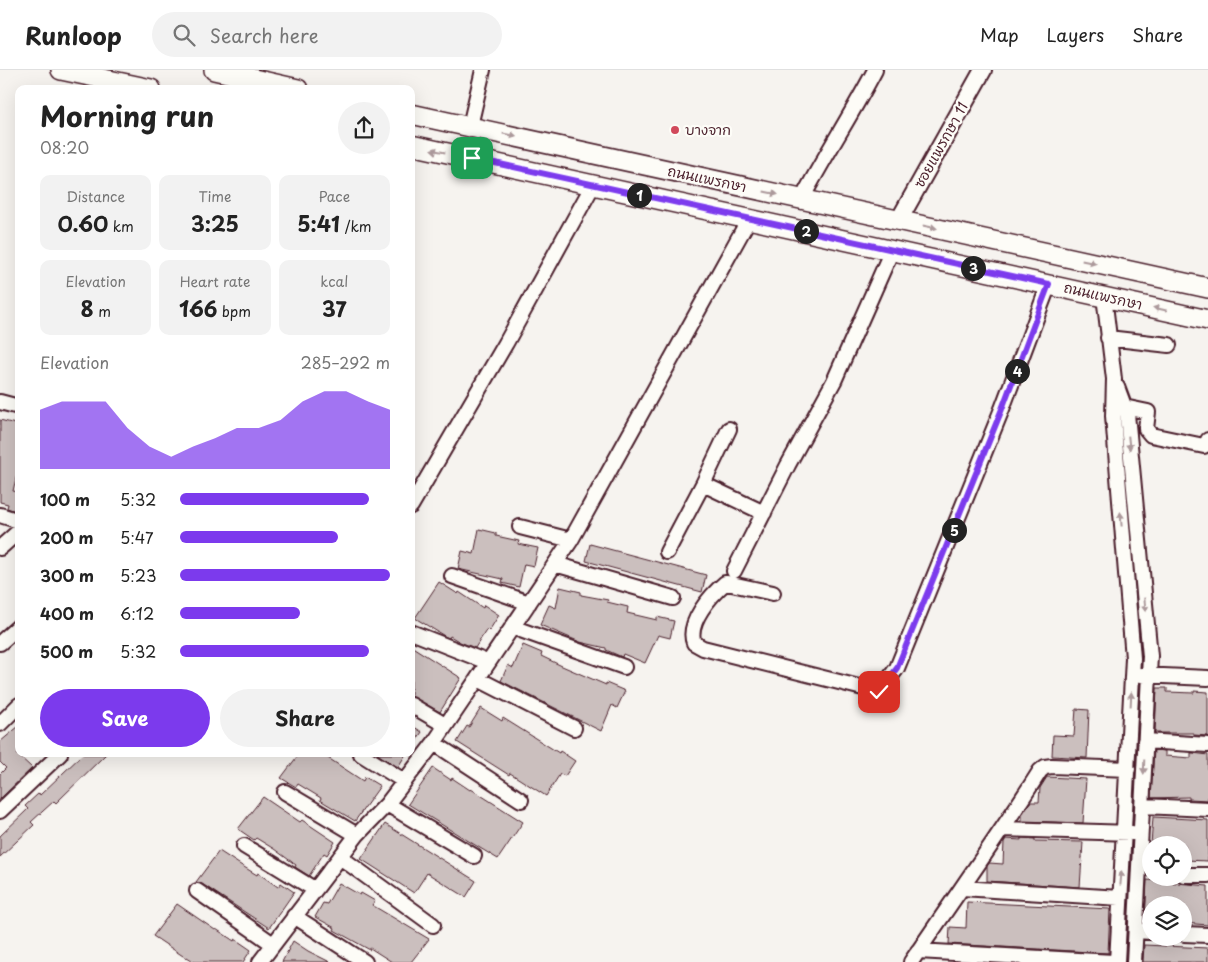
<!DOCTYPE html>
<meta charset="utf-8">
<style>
:root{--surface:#fff;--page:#f2f2f2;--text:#222;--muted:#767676;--line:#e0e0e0;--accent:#7c3aed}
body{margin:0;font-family:"Playpen Sans","Playpen Sans Thai",sans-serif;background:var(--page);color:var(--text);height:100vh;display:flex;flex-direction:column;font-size:19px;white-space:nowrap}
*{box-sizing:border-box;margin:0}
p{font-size:16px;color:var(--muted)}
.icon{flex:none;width:28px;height:28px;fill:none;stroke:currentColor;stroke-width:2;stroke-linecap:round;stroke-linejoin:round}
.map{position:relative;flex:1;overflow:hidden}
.side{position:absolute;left:15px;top:15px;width:400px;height:672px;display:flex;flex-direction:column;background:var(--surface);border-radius:10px;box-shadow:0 5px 20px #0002}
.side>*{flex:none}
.tools{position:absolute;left:1142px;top:766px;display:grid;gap:10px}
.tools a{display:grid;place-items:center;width:50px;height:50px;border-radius:50%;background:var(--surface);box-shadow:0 5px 20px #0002;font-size:25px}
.pin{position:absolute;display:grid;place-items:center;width:42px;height:42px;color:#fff;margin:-21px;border-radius:10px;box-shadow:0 2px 8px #0006}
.km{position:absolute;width:25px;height:25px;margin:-12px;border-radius:50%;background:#222;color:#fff;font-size:14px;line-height:25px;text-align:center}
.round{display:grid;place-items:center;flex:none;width:52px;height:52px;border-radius:26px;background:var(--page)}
.summary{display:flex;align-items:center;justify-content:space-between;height:85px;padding:0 25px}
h1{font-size:28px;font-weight:700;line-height:38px}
.figures{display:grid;grid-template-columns:repeat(3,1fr);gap:8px;height:85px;padding:5px 25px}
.figures div{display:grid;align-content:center;border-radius:10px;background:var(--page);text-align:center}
.figures b{font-size:21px;font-weight:700}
.figures small{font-size:14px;font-weight:400}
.figures p{font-size:14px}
.chart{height:140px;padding:10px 25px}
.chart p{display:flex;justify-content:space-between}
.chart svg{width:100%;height:90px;margin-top:5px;fill:var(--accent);opacity:.7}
.cta{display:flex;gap:10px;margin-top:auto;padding:10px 25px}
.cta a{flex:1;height:58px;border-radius:30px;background:var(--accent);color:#fff;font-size:20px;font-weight:700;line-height:58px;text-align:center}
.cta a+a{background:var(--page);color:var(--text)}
ul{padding:0 25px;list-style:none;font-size:16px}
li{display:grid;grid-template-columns:80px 60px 1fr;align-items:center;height:38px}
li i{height:12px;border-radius:6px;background:var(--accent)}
header{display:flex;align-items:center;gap:30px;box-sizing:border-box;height:70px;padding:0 25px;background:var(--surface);border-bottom:1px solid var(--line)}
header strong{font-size:24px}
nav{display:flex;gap:28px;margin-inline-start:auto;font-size:18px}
.search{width:350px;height:45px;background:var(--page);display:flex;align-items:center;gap:12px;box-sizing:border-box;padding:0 18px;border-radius:28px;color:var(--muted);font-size:19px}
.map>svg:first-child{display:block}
</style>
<header>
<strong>Runloop</strong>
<div class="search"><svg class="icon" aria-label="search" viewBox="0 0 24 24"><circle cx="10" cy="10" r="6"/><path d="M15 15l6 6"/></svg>Search here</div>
<nav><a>Map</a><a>Layers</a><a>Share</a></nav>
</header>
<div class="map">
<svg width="1208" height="892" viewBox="0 0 1208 892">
<rect width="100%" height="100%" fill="#f6f3ef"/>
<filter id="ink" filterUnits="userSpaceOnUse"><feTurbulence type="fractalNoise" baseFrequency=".02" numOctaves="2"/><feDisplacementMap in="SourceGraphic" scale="10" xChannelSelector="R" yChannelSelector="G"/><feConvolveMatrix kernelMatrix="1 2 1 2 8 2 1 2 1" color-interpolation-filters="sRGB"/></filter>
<g filter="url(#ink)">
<path fill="#cbbfbe" stroke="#4a1f2b" d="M0,350L19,355V395L13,421L19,422V442L7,438L8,434L0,432Z
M479,459L496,463V466L519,471L518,474L538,478L534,496L524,494L519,517L502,513L503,509L458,499L462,481L474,484Z
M590,474L706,505L702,522L586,491Z
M439,512L458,524L459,522L483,538L484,535L499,545L489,561L487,559L475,578L460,572L450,566L449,568L446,567L415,548Z
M560,517L581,522V525L608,530L607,532L628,537L627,543L657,550V547L674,551L670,568L658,565L645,593L623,584L622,587L606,580V578L580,572L540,555L549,535L556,538Z
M523,575L542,583L541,586L562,596L606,615V613L625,621L617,638L612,635L601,661L501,611L508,595L513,598Z
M411,576L461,608L440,642L411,626Z
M1157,618H1167V622L1194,623V621L1208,622V666L1194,665V663H1155Z
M481,638L502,651L503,648L559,683L560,681L575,691L565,706L560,704L546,726L510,703L509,705L457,672L467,656L469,657Z
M1076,639L1089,640L1087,688L1052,686L1053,665L1074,666Z
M411,655L422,662L411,678Z
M19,656V682L17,684L32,698L0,729V704L6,698L0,692V672Z
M1154,680L1165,681V686L1191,688V683H1193L1208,685V730L1189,729V727L1151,728Z
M83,684H106L56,733L54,731L31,752L34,755L0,787V766L28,739L25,736L39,723L40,725Z
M299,684H322L363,711L365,707L380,716L355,751L320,730L321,728L298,714L296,717L281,708Z
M377,684H406L398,697Z
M433,698L451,710L452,708L470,720L471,719L523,752L498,789L408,734Z
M1047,707L1086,709L1083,753L1022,751V744L1030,732H1039L1040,718Z
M263,727L300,752L302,750L335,772L327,785L324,783L309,806L295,797L296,795L274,779L256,768L254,770L238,759Z
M1153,747L1208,750V791L1185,790V775H1151Z
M385,754L476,811L466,827L427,803L414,823L361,789Z
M1021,768L1035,769V771L1083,772L1080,817L987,811V796L989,793L1003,794L1004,772L1006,769L1021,770Z
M219,781L239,794L257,805L258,803L278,817L281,813L294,822L269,858L202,814L196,812Z
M1147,810L1208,816V855L1184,853V835H1151V852H1145Z
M339,813L360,825L361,823L375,831L372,835L429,869L411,892H392L370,878V880L334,860L335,858L315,847L323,833L327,834Z
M967,832L1110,839L1108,883L949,874L950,857L966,858Z
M177,834L215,860L216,859L234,871L235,869L251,880L243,892H195L187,887L186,888L153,866Z
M293,871L308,881L330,892H282Z
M1144,875L1208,878V892H1143Z"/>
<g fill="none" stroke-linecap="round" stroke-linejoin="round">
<defs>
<path id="minor" d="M470,56L483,0
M802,129C825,85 852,44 875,0
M1104,226L1114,309L1113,346L1133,588L1117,892
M1108,268L1169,275
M1117,317L1127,344L1150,586L1134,892
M0,332L19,337
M1124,337L1148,342L1146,359L1151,365L1204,376L1208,373V370
M703,414L729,359
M411,436L506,273L593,115
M0,445L19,451
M520,457L571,470
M0,478L19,461
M667,482L703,414L764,443
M555,494L673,528
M734,501L788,395L834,311L892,180
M452,506L529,533
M773,523L727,513H725C711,525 686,553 694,573L703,578L879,622L897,598L1002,339L1049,214
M512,557L624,597
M411,562L487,592
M0,573L19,556
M1141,605L1208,608
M478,609L574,658
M411,635L445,655
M0,654L19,635
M1145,671L1208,675
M434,673L521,730
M361,684L404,711
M285,722L357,765
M387,734L474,786
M1143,736L1208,739
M0,741L60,684
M1004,759L1132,763
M244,776L314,819
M340,787L433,855
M1184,805H1208
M962,818L1120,828
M197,821L273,874
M294,846L365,892
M1136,861L1151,862
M1184,864L1208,865
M918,881L1113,892
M260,892L357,765L387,734L434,673L555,494L571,470L749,149
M911,892C954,828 999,766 1040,701L1045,697L1052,696L1128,699"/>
<path id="tertiary" d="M899,150L983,0"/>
<path id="secondary" d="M61,0L151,19
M214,0L298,19
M411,44L1208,218
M411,75L1208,250"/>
</defs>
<use href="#minor" stroke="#4a1f2b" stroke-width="18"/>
<use href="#tertiary" stroke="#4a1f2b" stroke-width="20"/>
<use href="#secondary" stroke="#4a1f2b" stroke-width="22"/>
<use href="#minor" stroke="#fdfcf7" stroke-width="14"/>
<use href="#tertiary" stroke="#fdfcf7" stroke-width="16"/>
<use href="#secondary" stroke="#fdfcf7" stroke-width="19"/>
</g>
<defs><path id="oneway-solid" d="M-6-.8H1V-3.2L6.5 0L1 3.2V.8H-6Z" transform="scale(1.25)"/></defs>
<g fill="#ac999b">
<use href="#oneway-solid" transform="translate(510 65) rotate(12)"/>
<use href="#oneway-solid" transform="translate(438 81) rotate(-168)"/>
<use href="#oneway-solid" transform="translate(771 123) rotate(12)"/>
<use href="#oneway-solid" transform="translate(930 157) rotate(12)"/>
<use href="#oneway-solid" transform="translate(1089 192) rotate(12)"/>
<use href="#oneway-solid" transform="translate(1160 239) rotate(-167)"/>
<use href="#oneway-solid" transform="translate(1129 373) rotate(84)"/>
<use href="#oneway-solid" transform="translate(1121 449) rotate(-95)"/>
<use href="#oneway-solid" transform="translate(1145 535) rotate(84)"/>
<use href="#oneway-solid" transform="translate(1131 629) rotate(-87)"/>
<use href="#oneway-solid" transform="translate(1144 697) rotate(92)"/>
<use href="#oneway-solid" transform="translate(1121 808) rotate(-85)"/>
</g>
</g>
<g fill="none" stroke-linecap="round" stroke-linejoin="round" filter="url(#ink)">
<defs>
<path id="route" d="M472,88L1049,214L1002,339L897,598L879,622"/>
</defs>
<use href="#route" stroke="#fff" stroke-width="10"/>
<use href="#route" stroke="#7c3aed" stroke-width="6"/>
</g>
<circle fill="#d1495b" stroke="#fdfcf7" stroke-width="2" cx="675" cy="60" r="5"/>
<g text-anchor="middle" stroke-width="4.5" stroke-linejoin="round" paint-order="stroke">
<g font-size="14" fill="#4a1f2b" stroke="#fdfcf7" text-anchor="start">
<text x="685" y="65">บางจาก</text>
</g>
<g font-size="14" fill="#4a1f2b" stroke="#fdfcf7">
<text transform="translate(941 75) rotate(-61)" y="5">ซอยแพรกษา 11</text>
<text transform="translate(707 109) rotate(12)" y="5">ถนนแพรกษา</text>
<text transform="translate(1103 226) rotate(13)" y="5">ถนนแพรกษา</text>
</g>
</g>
</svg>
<div class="tools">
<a><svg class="icon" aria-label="locate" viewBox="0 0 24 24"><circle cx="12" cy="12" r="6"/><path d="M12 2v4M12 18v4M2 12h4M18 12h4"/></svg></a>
<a><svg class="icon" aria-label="layers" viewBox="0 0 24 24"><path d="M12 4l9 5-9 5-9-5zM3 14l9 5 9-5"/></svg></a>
</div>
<div class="pin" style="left:472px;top:88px;background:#1e9e55"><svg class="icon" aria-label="arrive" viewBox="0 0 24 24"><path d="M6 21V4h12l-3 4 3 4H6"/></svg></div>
<div class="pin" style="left:879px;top:622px;background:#d93025"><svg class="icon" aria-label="check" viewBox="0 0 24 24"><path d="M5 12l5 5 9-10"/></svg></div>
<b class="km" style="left:639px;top:125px">1</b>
<b class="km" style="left:806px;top:161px">2</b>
<b class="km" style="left:973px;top:198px">3</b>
<b class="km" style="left:1017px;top:301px">4</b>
<b class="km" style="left:954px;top:460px">5</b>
<section class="side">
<div class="summary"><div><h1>Morning run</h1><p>08:20</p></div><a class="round"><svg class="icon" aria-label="share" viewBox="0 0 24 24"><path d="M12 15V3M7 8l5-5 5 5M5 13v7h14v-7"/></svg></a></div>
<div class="figures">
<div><p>Distance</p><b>0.60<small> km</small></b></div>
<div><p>Time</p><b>3:25</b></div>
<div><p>Pace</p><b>5:41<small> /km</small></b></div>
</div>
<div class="figures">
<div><p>Elevation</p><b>8<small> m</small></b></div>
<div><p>Heart rate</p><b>166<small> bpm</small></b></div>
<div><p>kcal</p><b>37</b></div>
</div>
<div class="chart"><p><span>Elevation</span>285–292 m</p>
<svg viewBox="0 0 160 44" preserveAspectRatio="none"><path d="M0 44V15L10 11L20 11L30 11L40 24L50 33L60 38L70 33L80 29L90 24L100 24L110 20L120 11L130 6L140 6L150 11L160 15V44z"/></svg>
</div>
<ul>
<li><b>100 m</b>5:32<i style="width:90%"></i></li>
<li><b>200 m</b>5:47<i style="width:75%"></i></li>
<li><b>300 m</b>5:23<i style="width:100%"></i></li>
<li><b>400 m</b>6:12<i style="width:57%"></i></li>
<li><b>500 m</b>5:32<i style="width:90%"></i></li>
</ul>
<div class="cta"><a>Save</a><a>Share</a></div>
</section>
</div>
